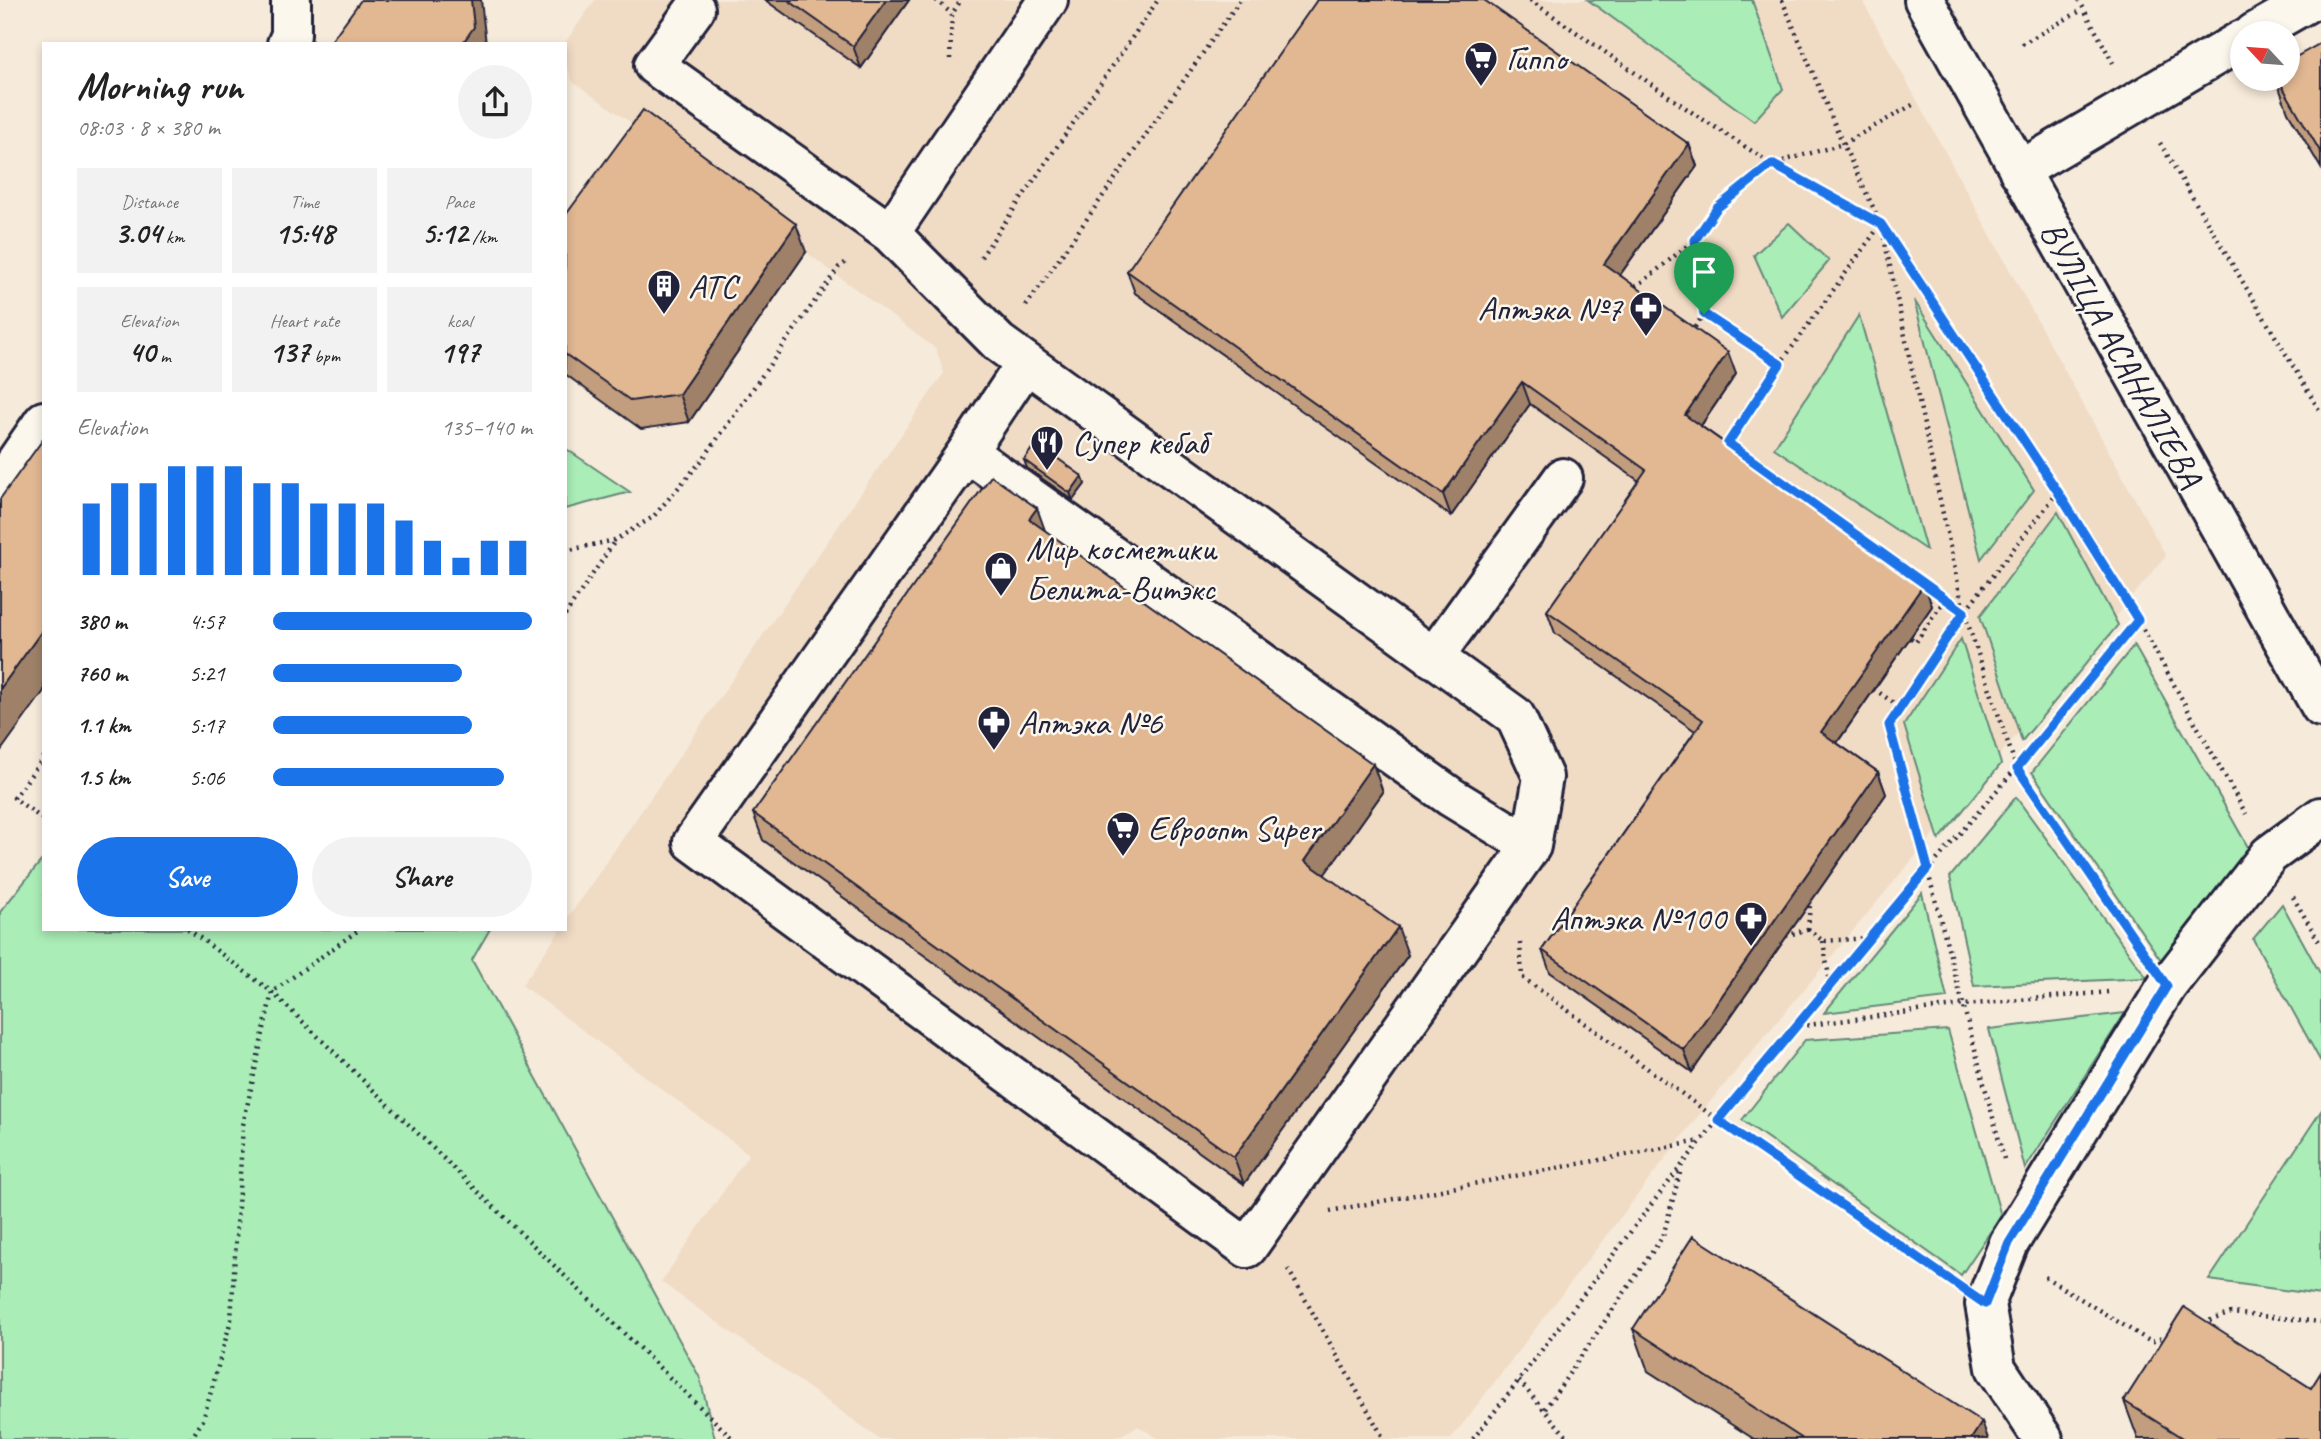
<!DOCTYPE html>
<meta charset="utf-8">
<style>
:root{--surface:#fff;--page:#f2f2f2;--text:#222;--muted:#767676;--accent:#1a73e8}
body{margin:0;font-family:Caveat,sans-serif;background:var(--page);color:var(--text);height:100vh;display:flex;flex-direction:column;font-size:26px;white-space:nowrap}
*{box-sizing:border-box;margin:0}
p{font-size:23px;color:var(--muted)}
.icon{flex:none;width:38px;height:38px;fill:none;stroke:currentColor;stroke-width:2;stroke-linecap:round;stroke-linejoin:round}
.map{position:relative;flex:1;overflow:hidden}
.sheet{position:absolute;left:42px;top:42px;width:525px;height:889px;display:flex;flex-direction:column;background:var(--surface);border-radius:0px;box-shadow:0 4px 10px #0003}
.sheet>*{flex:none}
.needle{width:46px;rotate:296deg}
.controls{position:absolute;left:2230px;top:21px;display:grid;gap:14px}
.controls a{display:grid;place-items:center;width:70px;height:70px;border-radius:50%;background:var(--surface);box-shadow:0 4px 10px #0003;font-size:35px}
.pin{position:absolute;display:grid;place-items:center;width:60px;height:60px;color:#fff;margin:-72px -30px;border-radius:50% 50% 50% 0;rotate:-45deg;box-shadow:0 0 7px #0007}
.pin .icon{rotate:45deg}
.round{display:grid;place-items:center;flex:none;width:74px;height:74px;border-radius:37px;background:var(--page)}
.summary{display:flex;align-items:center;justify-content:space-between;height:119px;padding:0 35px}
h1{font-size:38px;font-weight:800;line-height:52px}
.stats{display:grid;grid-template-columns:repeat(3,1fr);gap:10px;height:119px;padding:7px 35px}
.stats div{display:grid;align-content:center;border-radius:0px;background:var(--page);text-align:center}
.stats b{font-size:30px;font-weight:800}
.stats small{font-size:19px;font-weight:400}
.stats p{font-size:19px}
.chart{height:196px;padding:14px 35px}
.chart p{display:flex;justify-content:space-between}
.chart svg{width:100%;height:126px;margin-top:7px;stroke:var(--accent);stroke-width:6}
.action{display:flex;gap:14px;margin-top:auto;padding:14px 35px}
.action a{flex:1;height:80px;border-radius:42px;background:var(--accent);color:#fff;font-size:28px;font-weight:800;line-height:80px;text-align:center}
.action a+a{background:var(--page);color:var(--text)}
ul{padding:0 35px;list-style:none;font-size:23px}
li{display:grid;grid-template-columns:112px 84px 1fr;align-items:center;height:52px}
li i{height:18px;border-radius:9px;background:var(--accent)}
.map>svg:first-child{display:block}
</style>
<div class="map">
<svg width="2321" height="1439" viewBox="0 0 2321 1439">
<rect width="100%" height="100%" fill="#f6eada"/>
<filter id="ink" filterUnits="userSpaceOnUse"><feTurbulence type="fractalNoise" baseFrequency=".0143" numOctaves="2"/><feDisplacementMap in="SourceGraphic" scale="14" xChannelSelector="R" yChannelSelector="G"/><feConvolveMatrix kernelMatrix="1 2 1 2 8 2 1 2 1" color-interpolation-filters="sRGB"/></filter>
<g filter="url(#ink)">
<path fill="#f0dbc5" d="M595,0H1862L2166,556L1694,1121L1451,1439H1159L1138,1426L1113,1439H880L661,1282L749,1154L522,985L561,929H565V922L944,373L936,349L653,138L573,82L565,62L564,44Z"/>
<path fill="#aaedb7" stroke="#668879" stroke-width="2" d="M1588,0H1752L1783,89L1754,121Z
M1789,223L1829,261L1782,317L1754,255Z
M1914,300L2034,490L1981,559Z
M1859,315L1926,550L1774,448Z
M565,448L630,492L565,509Z
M2058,512L2118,625L2022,741L1980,616Z
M1961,639L2001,764L1939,840L1904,725Z
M2134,645L2253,856L2163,963L2032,772Z
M2016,797L2147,978L1974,986L1950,877Z
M41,861L44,863V929H490L472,960L700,1378L715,1439H0V912Z
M1922,893L1947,998L1824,1013Z
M2282,904L2321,975V1062L2253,939Z
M2125,1013L2025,1169L1989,1029Z
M1948,1030L2001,1216L1961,1275L1742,1120L1805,1040Z
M2321,1111V1295L2209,1280Z"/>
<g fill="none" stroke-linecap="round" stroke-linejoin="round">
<defs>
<path id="minor" d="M695,9L654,65L890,233
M2254,33L2312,0
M287,44L291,35V0
M2019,171L2242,40
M1026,363L967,452L693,842L1247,1248L1531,846L1543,777L1515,716L999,343L890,233L1048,0
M967,452L1451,797L1531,846
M0,485L44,421
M1433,658L1563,478
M2043,1439L1996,1368L1985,1304L2009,1243L2167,986L2269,855L2321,817"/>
<path id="major" d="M1924,0L2321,707"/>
</defs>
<use href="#minor" stroke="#22223b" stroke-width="44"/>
<use href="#major" stroke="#22223b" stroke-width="44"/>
<path stroke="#22223b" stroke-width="4.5" stroke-dasharray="2 5" stroke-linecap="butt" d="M936,0L952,14
M1530,0L1693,113L1772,164L1881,224L1780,364L1728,443L1964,612
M1782,0L1843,144L1881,224L2058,492L2138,620L2246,814
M2079,0L2113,63
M2022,44L2082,10
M950,59L952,14L961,0
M2160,143L2321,413
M1881,224L1964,612L2016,767L2140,947
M1694,240L1704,314L1780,364
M981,257L1158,0
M1629,289L1644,281L1694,240L1717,208L1772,164L1843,144L1916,103
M1026,306L1240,0
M1691,333L1704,314
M565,551L615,540L653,517L703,459L839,267L848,261
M565,615L615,541
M1911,638L1916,642L1945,599
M1874,689L1901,708
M44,757L14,798L44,820
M2293,897L2321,945
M188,929L272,992L733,1439
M1808,929L1823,941L1868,938
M1808,929L1810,904
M1786,936L1808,929
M1823,941L1830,983
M1520,943L1522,977L1718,1120L1947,1277
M1793,1027L1964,1005L2109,992
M2004,1159L1889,725L1964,612L2058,492
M1330,1211L1700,1141
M1288,1269L1384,1439
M2045,1277L2151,1342L2168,1336
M2203,1323L2231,1313L2321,1322
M1519,1381L1569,1439
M1545,1409L1663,1236L1681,1169
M191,1439L203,1420L231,1320L243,1125L272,992L360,929
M1473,1439C1551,1341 1623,1238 1702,1140C1803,1012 1911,891 2017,767C2058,719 2098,669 2138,620"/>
<use href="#minor" stroke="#fbf7ec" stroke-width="38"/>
<use href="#major" stroke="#fbf7ec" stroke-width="38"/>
</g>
<path fill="#c29e7e" stroke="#22223b" stroke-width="2" d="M765,0H909L861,68Z
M2321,43V168L2288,112L2276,79H2287Z
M1689,144L1697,166L1620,275L1736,374L1701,426L1924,584L1932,606L1837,743L1878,772L1886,794L1692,1072L1550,972L1542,950L1695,731L1555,633L1547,611L1639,481L1530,404L1451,516L1135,293L1127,271Z
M565,216L806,252L689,422L641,429L565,374Z
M1024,460L1082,476L1085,484L1073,500L1027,468Z
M1045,531L1383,792L1324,875L1408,955L1244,1184L763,840L753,813Z
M1633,1329L1982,1422L1988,1439H1754L1648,1371Z
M2311,1388L2321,1439H2138L2124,1401Z"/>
<path fill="#9e8167" stroke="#22223b" stroke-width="2" d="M471,0H481L486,44H462Z
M886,0H909L861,68L853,46Z
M1689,144L1697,166L1612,286L1604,264Z
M796,224L806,252L689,422L679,394Z
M1728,352L1736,374L1693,437L1685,415Z
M1522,382L1530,404L1451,516L1443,494Z
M1082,476L1085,484L1073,500L1070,493Z
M1037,508L1047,536L1029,519Z
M1924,584L1932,606L1829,754L1821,732Z
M44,628V691L0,752V689Z
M1373,764L1383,792L1315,888L1305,861Z
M1878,772L1886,794L1692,1072L1684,1050Z
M1398,927L1408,955L1244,1184L1234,1157Z
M1982,1422L1988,1439H1971Z"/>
<path fill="#e2b893" stroke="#22223b" stroke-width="2" d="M361,0H471L474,27L462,44H329Z
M788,0H886L853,46Z
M1317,0H1484L1689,144L1604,264L1728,352L1685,415L1924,584L1821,732L1878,772L1684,1050L1542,950L1703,720L1547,611L1646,470L1522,382L1443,494L1127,271Z
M2321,43V153L2278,79H2287V62Z
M643,110L796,224L679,394L631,401L565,354V216Z
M44,438V628L0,689V499Z
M1036,443L1082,476L1070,493L1024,460Z
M991,476L1037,508L1029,519L1373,764L1305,861L1398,927L1234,1157L753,813Z
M1693,1236L1982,1422L1971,1439H1803L1633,1329Z
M2184,1307L2311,1388L2321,1372V1439H2184L2124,1401Z"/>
</g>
<g fill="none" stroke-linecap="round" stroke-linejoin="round" filter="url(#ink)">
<defs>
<path id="route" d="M1772,164L1881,224L2058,492L2138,620L2017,768L2167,986L2009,1243L1985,1304L1718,1120L1928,868L1889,725L1964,612L1728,443L1780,364L1704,314L1695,240L1717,208Z"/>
</defs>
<use href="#route" stroke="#fff" stroke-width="14"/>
<use href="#route" stroke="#1a73e8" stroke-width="9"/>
</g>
<defs>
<symbol id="supermarket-pin" viewBox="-11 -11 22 30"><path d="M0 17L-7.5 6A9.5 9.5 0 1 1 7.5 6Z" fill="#22223b" stroke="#fbf7ec"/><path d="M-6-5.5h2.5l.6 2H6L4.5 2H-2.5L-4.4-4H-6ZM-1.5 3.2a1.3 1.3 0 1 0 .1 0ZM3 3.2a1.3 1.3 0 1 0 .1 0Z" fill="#fff"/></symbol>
<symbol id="building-pin" viewBox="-11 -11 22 30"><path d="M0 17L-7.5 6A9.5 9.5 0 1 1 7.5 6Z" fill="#22223b" stroke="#fbf7ec"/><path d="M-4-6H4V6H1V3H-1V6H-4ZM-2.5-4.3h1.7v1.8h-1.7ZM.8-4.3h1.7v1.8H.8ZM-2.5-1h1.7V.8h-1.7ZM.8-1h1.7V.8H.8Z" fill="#fff"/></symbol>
<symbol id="pharmacy-pin" viewBox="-11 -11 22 30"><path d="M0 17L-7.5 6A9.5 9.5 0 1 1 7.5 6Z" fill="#22223b" stroke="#fbf7ec"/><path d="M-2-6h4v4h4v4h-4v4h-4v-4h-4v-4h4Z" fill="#fff"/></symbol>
<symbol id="restaurant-pin" viewBox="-11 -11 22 30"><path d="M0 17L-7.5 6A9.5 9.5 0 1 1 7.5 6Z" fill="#22223b" stroke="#fbf7ec"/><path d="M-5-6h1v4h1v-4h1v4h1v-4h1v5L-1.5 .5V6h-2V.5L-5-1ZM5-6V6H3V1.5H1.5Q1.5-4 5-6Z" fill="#fff"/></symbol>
<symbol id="shop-pin" viewBox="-11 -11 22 30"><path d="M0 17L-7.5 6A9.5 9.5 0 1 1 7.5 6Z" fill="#22223b" stroke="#fbf7ec"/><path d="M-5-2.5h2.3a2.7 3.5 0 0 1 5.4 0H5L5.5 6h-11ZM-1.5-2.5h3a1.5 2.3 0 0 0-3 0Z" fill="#fff"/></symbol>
</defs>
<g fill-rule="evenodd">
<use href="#supermarket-pin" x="1462" y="39" width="38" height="52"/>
<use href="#building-pin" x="645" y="267" width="38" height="52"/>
<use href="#pharmacy-pin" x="1627" y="289" width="38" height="52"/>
<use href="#restaurant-pin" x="1028" y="423" width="38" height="52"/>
<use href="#shop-pin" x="982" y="549" width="38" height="52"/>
<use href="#pharmacy-pin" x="975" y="703" width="38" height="52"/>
<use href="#supermarket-pin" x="1104" y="809" width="38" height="52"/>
<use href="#pharmacy-pin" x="1732" y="899" width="38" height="52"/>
</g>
<g text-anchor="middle" stroke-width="5" stroke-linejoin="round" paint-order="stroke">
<g font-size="35" fill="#22223b" stroke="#fbf7ec" text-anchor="start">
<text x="1506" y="70">Гиппо</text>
<text x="688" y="298">АТС</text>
<text x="1622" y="320" text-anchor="end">Аптэка №7</text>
<text x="1072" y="454">Супер кебаб</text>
<text x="1026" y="560">Мир косметики<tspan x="1026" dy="40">Белита-Витэкс</tspan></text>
<text x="1018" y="734">Аптэка №6</text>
<text x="1148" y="840">Евроопт Super</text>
<text x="1726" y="930" text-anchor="end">Аптэка №100</text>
</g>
<g font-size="35" fill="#22223b" stroke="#fbf7ec">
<text transform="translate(2122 354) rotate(61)" y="12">ВУЛІЦА АСАНАЛІЕВА</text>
</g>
</g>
</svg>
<div class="controls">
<a><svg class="needle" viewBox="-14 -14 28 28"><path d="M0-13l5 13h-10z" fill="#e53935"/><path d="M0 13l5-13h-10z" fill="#767676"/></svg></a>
</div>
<div class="pin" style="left:1704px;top:314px;background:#1e9e55"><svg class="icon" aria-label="arrive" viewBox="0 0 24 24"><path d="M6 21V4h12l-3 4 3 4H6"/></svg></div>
<section class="sheet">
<div class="summary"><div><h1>Morning run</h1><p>08:03 · 8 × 380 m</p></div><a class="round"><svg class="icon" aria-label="share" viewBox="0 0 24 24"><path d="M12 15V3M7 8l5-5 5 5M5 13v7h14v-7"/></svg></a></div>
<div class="stats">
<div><p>Distance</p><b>3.04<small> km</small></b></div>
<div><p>Time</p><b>15:48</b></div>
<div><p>Pace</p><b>5:12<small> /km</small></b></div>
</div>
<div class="stats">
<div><p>Elevation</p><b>40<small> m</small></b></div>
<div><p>Heart rate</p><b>137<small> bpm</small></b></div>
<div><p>kcal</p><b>197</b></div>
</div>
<div class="chart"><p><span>Elevation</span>135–140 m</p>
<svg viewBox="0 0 160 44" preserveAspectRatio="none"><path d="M5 44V19M15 44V12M25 44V12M35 44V6M45 44V6M55 44V6M65 44V12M75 44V12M85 44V19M95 44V19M105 44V19M115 44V25M125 44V32M135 44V38M145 44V32M155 44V32"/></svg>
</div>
<ul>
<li><b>380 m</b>4:57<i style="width:100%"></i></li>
<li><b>760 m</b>5:21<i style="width:73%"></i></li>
<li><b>1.1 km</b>5:17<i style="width:77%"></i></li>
<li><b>1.5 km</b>5:06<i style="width:89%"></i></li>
</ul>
<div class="action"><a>Save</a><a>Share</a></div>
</section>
</div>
